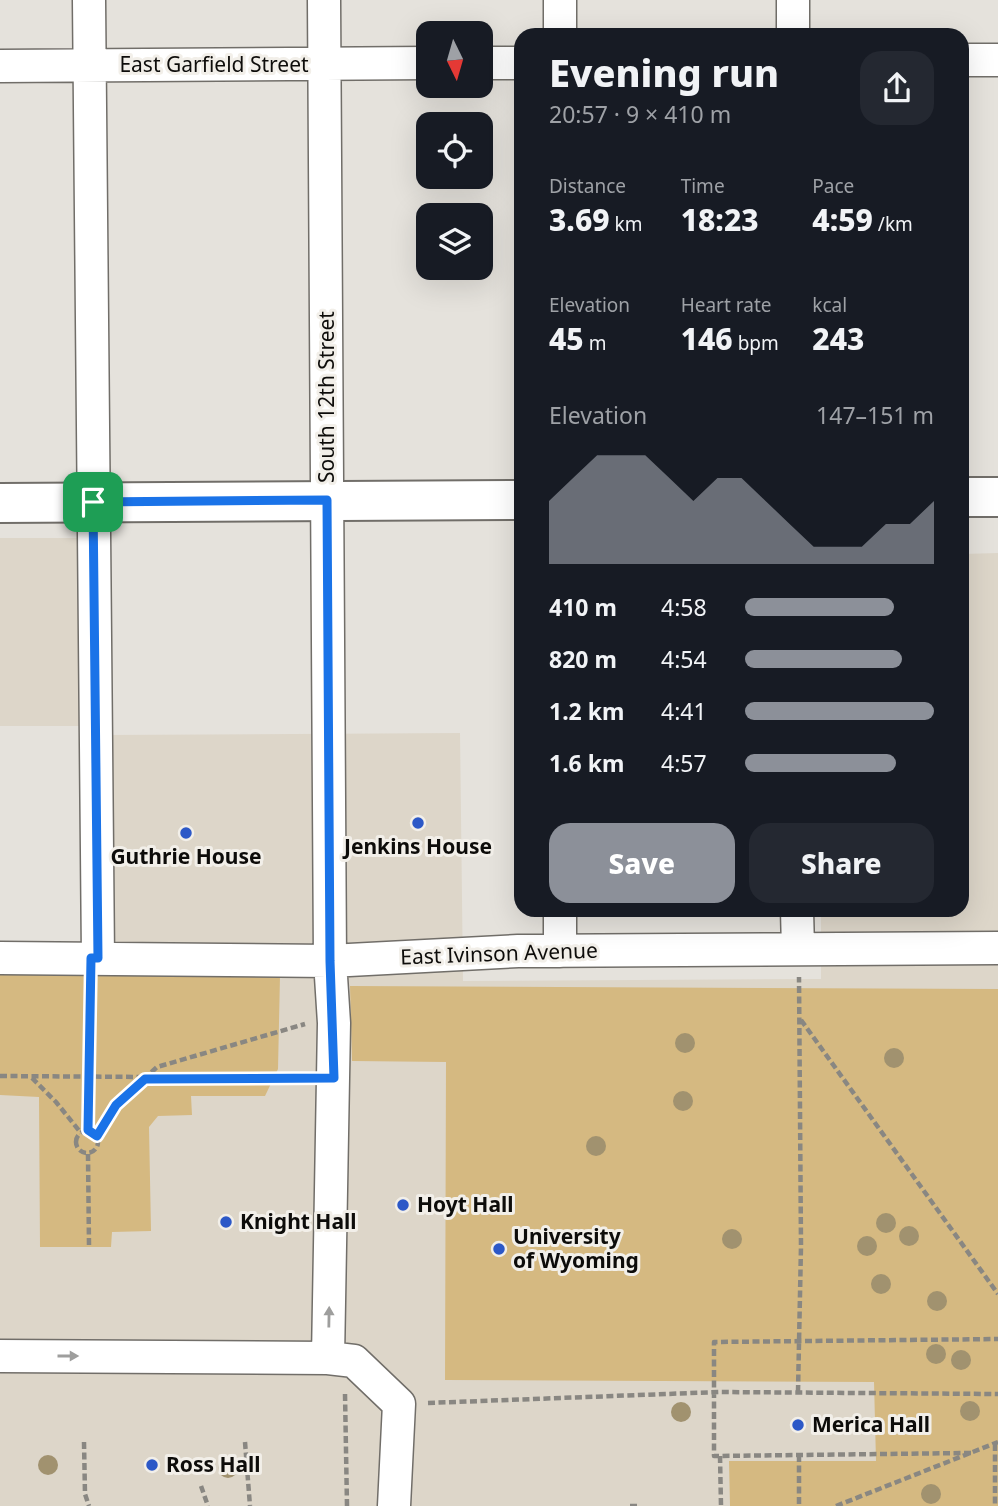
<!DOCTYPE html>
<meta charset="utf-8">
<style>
:root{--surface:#171b24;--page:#242831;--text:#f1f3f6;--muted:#9ea1a6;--accent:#8c9099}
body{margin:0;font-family:"Noto Sans",sans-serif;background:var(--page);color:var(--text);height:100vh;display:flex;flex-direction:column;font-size:26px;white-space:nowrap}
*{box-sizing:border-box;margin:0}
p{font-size:23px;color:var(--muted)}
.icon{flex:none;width:38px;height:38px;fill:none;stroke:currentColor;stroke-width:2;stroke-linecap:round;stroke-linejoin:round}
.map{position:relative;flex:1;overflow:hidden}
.drawer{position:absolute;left:514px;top:28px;width:455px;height:889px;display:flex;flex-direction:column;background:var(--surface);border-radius:21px;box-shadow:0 7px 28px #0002}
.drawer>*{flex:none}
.needle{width:46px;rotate:175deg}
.fabs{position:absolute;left:416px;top:21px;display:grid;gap:14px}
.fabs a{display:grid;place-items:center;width:77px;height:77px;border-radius:14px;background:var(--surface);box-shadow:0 7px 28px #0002;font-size:35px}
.pin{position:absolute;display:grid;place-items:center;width:60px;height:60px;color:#fff;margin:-30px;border-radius:14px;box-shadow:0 4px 10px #0006}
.round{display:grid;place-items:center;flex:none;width:74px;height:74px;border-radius:21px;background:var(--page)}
.overview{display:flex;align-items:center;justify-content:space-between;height:119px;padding:0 35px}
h1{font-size:38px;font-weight:800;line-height:52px}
.metrics{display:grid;grid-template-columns:repeat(3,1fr);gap:10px;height:119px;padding:7px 35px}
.metrics div{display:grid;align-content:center}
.metrics b{font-size:30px;font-weight:800}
.metrics small{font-size:19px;font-weight:400}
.metrics p{font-size:19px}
.chart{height:196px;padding:14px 35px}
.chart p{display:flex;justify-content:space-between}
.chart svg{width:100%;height:126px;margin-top:7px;fill:var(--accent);opacity:.7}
.action{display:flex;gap:14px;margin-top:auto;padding:14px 35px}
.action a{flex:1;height:80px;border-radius:21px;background:var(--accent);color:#fff;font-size:28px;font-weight:800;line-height:80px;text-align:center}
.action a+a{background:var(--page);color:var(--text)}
ul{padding:0 35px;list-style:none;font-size:23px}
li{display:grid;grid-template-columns:112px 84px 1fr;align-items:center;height:52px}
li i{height:18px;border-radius:9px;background:var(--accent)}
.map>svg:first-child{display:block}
</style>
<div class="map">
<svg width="998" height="1506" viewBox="0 0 998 1506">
<rect width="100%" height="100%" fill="#e5e2dc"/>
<path fill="#ddd6c9" d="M0,538H104L105,726H0Z
M998,553V1506H0V992L107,991L106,735L460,733L463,981L821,979V910H962L963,554Z"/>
<path fill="#d5b981" d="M0,973L280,976L278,1069L265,1096H191L192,1115L158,1116L149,1127L151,1231L112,1232L111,1247H40L39,1097L0,1095Z
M350,986L998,989V1506H730L729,1461H876L874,1382L445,1380L446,1062L352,1061Z"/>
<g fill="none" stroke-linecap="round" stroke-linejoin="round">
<defs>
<path id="minor" d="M89,0L98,958
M560,0V35
M793,0V35
M962,60H998
M481,63H522
M0,66L429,63
M560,910V951
M797,910L798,949
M0,958L330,961L518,951L998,948
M0,1356L328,1358L333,1078L334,1023L330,961L324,0
M328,1358L354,1361L399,1404L394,1506"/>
<path id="major" d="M962,497H998
M0,503L522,500"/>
</defs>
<use href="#minor" stroke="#716e69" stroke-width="35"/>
<use href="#major" stroke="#716e69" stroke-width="42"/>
<path stroke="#898782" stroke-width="4.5" stroke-dasharray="7 3.5" stroke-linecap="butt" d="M801,1020L998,1294
M0,1076L304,1078
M32,1078L56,1102L81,1133
M88,1130L91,987
M76 1142a11 11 0 1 1 22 0a11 11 0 1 1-22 0Z
M98,1136L116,1105L157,1067L305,1024
M88,1154L89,1246
M798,1392L801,1246L799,977
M345,1394L347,1506
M428,1403L719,1392L998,1394
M84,1442L85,1494L89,1506
M245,1442L250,1506
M995,1444V1506
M971,1453L714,1456V1342L998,1339
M799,1455V1506
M720,1456L721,1506
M201,1486L208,1506
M630,1506H640
M836,1506L998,1442"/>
<use href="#minor" stroke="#fff" stroke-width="32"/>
<use href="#major" stroke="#fff" stroke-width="38"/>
</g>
<g fill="#a1926f">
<circle cx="685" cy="1043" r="10"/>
<circle cx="894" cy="1058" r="10"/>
<circle cx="683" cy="1101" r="10"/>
<circle cx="596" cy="1146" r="10"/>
<circle cx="886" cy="1223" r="10"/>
<circle cx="909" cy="1236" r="10"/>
<circle cx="732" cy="1239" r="10"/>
<circle cx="867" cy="1246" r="10"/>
<circle cx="881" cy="1284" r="10"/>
<circle cx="937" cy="1301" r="10"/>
<circle cx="936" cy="1354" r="10"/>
<circle cx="961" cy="1360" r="10"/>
<circle cx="970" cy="1411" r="10"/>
<circle cx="681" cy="1412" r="10"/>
<circle cx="48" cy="1465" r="10"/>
<circle cx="228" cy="1468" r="10"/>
<circle cx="931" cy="1494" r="10"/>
</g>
<defs><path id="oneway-solid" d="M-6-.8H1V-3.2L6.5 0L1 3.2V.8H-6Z" transform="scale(1.75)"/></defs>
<g fill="#9e9e9d">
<use href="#oneway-solid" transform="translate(329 1317) rotate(-89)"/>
<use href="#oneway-solid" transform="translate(68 1356)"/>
</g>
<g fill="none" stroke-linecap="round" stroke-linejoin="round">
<defs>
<path id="route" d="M327,500L330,961L334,1078L145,1079L116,1105L97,1136L88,1130L91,958H98L93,502Z"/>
</defs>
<use href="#route" stroke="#fff" stroke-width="14"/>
<use href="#route" stroke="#1a73e8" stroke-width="9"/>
</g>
<g fill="#2c58c7" stroke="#f2efe9" stroke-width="2.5">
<circle cx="418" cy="823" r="7"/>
<circle cx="186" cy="833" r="7"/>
<circle cx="403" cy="1205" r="7"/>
<circle cx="226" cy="1222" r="7"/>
<circle cx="499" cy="1249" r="7"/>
<circle cx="798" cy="1425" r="7"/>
<circle cx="152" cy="1465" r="7"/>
</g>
<g text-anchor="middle" stroke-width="6" stroke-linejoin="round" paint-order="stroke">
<g font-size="21" fill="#0d0c0a" stroke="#f2efe9">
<text x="214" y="72">East Garfield Street</text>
<text transform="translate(327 397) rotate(-90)" y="7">South 12th Street</text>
<text transform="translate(499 954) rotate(-2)" y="7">East Ivinson Avenue</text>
</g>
<g font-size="21" font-weight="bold" fill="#0d0c0a" stroke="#f2efe9" text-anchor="start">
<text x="418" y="854" text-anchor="middle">Jenkins House</text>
<text x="186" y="864" text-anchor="middle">Guthrie House</text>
<text x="417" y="1212">Hoyt Hall</text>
<text x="240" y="1229">Knight Hall</text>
<text x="513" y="1244">University<tspan x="513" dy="24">of Wyoming</tspan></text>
<text x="812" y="1432">Merica Hall</text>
<text x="166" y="1472">Ross Hall</text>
</g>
</g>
</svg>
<div class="fabs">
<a><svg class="needle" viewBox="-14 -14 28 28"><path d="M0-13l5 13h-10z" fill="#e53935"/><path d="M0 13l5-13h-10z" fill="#9ea1a6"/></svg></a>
<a><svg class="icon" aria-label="locate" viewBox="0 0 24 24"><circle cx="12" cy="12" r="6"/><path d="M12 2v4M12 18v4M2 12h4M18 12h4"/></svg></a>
<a><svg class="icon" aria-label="layers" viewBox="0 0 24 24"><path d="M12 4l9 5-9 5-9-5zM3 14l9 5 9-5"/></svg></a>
</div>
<div class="pin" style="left:93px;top:502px;background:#1e9e55"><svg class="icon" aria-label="arrive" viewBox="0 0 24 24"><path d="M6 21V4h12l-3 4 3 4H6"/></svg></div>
<section class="drawer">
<div class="overview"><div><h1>Evening run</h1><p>20:57 · 9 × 410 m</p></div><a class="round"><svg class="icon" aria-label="share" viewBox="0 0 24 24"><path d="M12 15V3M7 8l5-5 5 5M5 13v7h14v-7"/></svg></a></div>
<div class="metrics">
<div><p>Distance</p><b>3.69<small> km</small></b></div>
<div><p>Time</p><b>18:23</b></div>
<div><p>Pace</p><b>4:59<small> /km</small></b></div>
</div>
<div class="metrics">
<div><p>Elevation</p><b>45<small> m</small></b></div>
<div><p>Heart rate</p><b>146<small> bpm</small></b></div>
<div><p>kcal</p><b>243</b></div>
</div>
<div class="chart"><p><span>Elevation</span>147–151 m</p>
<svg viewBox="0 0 160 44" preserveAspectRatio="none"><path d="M0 44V22L10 14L20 6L30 6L40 6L50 14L60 22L70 14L80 14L90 22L100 30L110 38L120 38L130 38L140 30L150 30L160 22V44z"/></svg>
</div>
<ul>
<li><b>410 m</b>4:58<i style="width:79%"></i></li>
<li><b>820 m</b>4:54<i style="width:83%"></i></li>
<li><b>1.2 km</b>4:41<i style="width:100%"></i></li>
<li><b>1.6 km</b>4:57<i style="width:80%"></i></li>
</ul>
<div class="action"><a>Save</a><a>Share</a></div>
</section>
</div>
